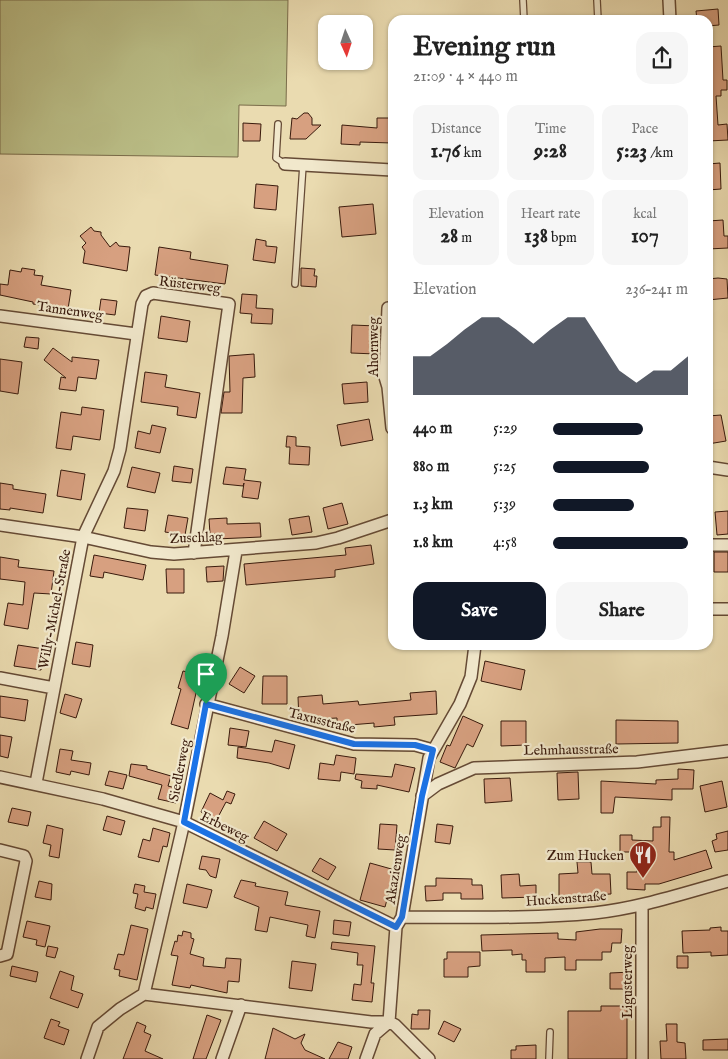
<!DOCTYPE html>
<meta charset="utf-8">
<style>
:root{--surface:#fff;--page:#f6f6f6;--text:#222;--muted:#767676;--accent:#111827}
body{margin:0;font-family:"IM FELL English",serif;background:var(--page);color:var(--text);height:100vh;display:flex;flex-direction:column;font-size:19px;white-space:nowrap}
*{box-sizing:border-box;margin:0}
p{font-size:16px;color:var(--muted)}
.icon{flex:none;width:28px;height:28px;fill:none;stroke:currentColor;stroke-width:2;stroke-linecap:round;stroke-linejoin:round}
.map{position:relative;flex:1;overflow:hidden}
.panel{position:absolute;left:388px;top:15px;width:325px;height:635px;display:flex;flex-direction:column;background:var(--surface);border-radius:15px;box-shadow:0 1px 4px #0004}
.panel>*{flex:none}
.needle{width:32px;rotate:177deg}
.fabs{position:absolute;left:318px;top:15px;display:grid;gap:10px}
.fabs a{display:grid;place-items:center;width:55px;height:55px;border-radius:10px;background:var(--surface);box-shadow:0 1px 4px #0004;font-size:25px}
.pin{position:absolute;display:grid;place-items:center;width:42px;height:42px;color:#fff;margin:-51px -21px;border-radius:50% 50% 50% 0;rotate:-45deg;box-shadow:0 0 5px #0007}
.pin .icon{rotate:45deg}
.round{display:grid;place-items:center;flex:none;width:52px;height:52px;border-radius:15px;background:var(--page)}
.headline{display:flex;align-items:center;justify-content:space-between;height:85px;padding:0 25px}
h1{font-size:28px;font-weight:700;line-height:38px}
.stats{display:grid;grid-template-columns:repeat(3,1fr);gap:8px;height:85px;padding:5px 25px}
.stats div{display:grid;align-content:center;border-radius:12px;background:var(--page);text-align:center}
.stats b{font-size:21px;font-weight:700}
.stats small{font-size:14px;font-weight:400}
.stats p{font-size:14px}
.chart{height:140px;padding:10px 25px}
.chart p{display:flex;justify-content:space-between}
.chart svg{width:100%;height:90px;margin-top:5px;fill:var(--accent);opacity:.7}
.action{display:flex;gap:10px;margin-top:auto;padding:10px 25px}
.action a{flex:1;height:58px;border-radius:15px;background:var(--accent);color:#fff;font-size:20px;font-weight:700;line-height:58px;text-align:center}
.action a+a{background:var(--page);color:var(--text)}
ul{padding:0 25px;list-style:none;font-size:16px}
li{display:grid;grid-template-columns:80px 60px 1fr;align-items:center;height:38px}
li i{height:12px;border-radius:6px;background:var(--accent)}
.map>svg:first-child{display:block}
</style>
<div class="map">
<svg width="728" height="1059" viewBox="0 0 728 1059">
<rect width="100%" height="100%" fill="#eadbb0"/>
<filter id="stains"><feTurbulence type="fractalNoise" baseFrequency=".004" numOctaves="4"/><feColorMatrix values="0 0 0 0 .2 0 0 0 0 .09 0 0 0 0 .02 0 0 0 .5 -.17"/></filter>
<radialGradient id="worn" r=".72"><stop offset=".6" stop-color="#630" stop-opacity="0"/><stop offset="1" stop-color="#630" stop-opacity=".3"/></radialGradient>
<path fill="#bbbf88" stroke="#7a6c4a" d="M0,0H288L286,106L239,105L238,157L0,154Z"/>
<path fill="#d7a080" stroke="#391a0c" d="M718,9L719,25L708,26V20H697L696,11Z
M721,46L723,80H727V90H721V96H716L718,125L727,124L728,140L708,141V47Z
M304,113H308L312,118V125H321L306,139H290L292,118L297,119Z
M377,118H390V124H392V143L360,142V145L341,144L342,125L377,128Z
M243,123L261,124L260,141H243Z
M720,163L721,189L708,190V164Z
M256,184L278,186L276,210L254,208Z
M373,204L376,234L342,237L339,207Z
M723,220L724,236H728V248L708,249V221Z
M91,227L94,231L101,232V235L110,247L116,242L119,246L130,247L127,271L83,263L85,251L82,247L86,243L80,236Z
M256,239L266,241V246L277,247L275,263L253,260Z
M159,247L191,252L190,259L228,265L225,284L155,275Z
M22,268L35,270L34,275L43,276L41,285L71,290L68,309L33,304V302L0,295V284L8,285L10,270L21,272Z
M301,268L315,269L314,276H317L316,287L301,286Z
M718,278L727,279L728,298L708,300V279Z
M242,294L257,295L256,308L273,309L272,324L251,323L252,314L240,313Z
M101,299L117,301L115,315L99,313Z
M161,316L190,321L187,342L158,338Z
M352,325L377,326L376,354L351,353Z
M26,337L39,338L38,349L24,347Z
M53,348L72,362V357L99,360L96,379L78,377L76,391L59,389L61,377L66,378L44,360Z
M254,354L255,377L243,378L242,413H221L224,392H230L229,356Z
M0,359L22,362L18,394L0,391Z
M145,372L167,375L165,387L200,393L196,418L177,415L178,407L141,402Z
M367,382L368,402L344,404L342,384Z
M82,407L104,410L100,440L73,436L71,450L56,448L61,412L81,415Z
M721,415L726,441L708,444V416Z
M369,419L373,440L341,446L337,425Z
M152,425L166,428L160,453L135,448L138,431L150,434Z
M287,436L296,437V446L310,447L309,465L289,464L290,447H286Z
M174,466L193,469L191,483L172,481Z
M132,467L160,473L155,493L127,487Z
M226,467L246,469L244,480L261,482L258,499L242,497L244,483L243,486L223,484Z
M61,470L85,474L81,500L57,496Z
M0,483L13,485V489L46,494L43,513L10,508V510L0,509Z
M342,503L348,524L328,529L323,508Z
M127,508L148,510L145,531L124,528Z
M728,511V534L717,535L715,512Z
M168,515L188,518L185,535L165,532Z
M309,516L312,532L292,535L289,519Z
M227,518V524L260,523L261,537L216,539L215,534H210L209,519Z
M371,545L374,564L335,570V577L246,585L244,564L346,555L345,548Z
M714,552H728V572H714Z
M94,555L146,565L143,580L104,572L103,578L90,576Z
M0,557L19,560L18,567L54,571L51,594L34,593L28,629L4,625L8,603L23,605L25,582L0,579Z
M224,566L223,581L207,582L206,567Z
M166,569H184V593H167Z
M76,642L93,645L90,667L72,664Z
M18,645L44,649L41,670L14,666Z
M485,661L525,670L521,690L481,681Z
M240,667L255,676L244,693L229,684Z
M183,671L200,675L188,729L171,724L181,689L178,688Z
M263,676H287V704H262Z
M436,691L437,714L394,717L395,725L374,727V723L337,726V718L299,720L298,697L322,695L323,704L358,701L359,705L411,700L410,693Z
M65,694L82,699L76,718L60,713Z
M0,696L28,700L25,721L0,717Z
M463,716L483,725L473,747L467,744L455,768L440,762L447,745L450,746Z
M616,720L678,721V743L616,744Z
M501,721H526V745L501,746Z
M230,728L249,731L246,747L228,745Z
M0,735L12,737L8,758L0,756Z
M275,740L295,745L289,769L269,763L237,758L238,747L272,752Z
M60,749L73,751L71,760L91,763L89,775L71,771L70,775L56,772Z
M336,755L356,758L354,774L341,772L340,781L318,779L320,763L334,765Z
M131,764L147,766V769L171,776L168,786L179,789L176,803L158,799L162,785L129,776Z
M395,764L415,768L409,792L377,785V789L361,788L362,781L355,779L356,774L392,777Z
M678,769L694,770L693,789H672V800L615,797L613,813H601V781L656,784V780L678,779Z
M109,771L127,775L123,789L105,785Z
M578,772L579,799L558,800L557,773Z
M510,778L512,801L485,803L484,779Z
M722,781L727,807L705,812L700,786Z
M227,791L235,794L231,804L226,802L217,819L201,812L210,793L223,800Z
M12,808L31,812L28,826L8,822Z
M107,816L125,821L121,835L103,830Z
M661,817H670L669,852H674V860L706,850L712,868L659,884H645V890L627,889V872H637V852H620V835H632V840L653,841V827H661Z
M264,821L287,834L277,851L254,838Z
M380,824L397,825L395,850L378,849Z
M437,824L453,826L450,844L435,842Z
M47,825L63,829L59,858L49,856L51,845L43,843Z
M153,828L170,833L167,847L163,846L159,862L138,857L143,839L150,841Z
M728,831V850L715,852L712,841L717,839L716,834Z
M202,856L220,859L216,878L210,876L206,870L199,869Z
M320,858L336,867L328,880L312,871Z
M577,862H591L592,874H610L611,894L559,896V874L578,873Z
M370,863L395,870L385,907L360,900Z
M519,874L520,886L536,885V897L502,898L501,875Z
M436,878L472,879V885H482L483,899H461V893H443V900L426,901L425,886H436Z
M241,880L256,883L255,886L288,892L285,905L320,911L315,938L306,936L308,925L270,917L267,932L255,930L259,907L234,897Z
M39,881L52,884L51,900L35,897Z
M135,884L145,886L144,892L156,894L153,909L146,907L145,911L135,908L138,894L133,893Z
M187,884L212,890L207,908L183,903Z
M334,920L351,922L349,936L333,934Z
M27,921L50,926L45,947L36,945L37,940L23,937Z
M131,925L148,929L137,980L119,976L120,970L114,969L118,954L124,955Z
M721,927V931H728V955L711,956V952L683,953L682,931L710,930V928Z
M600,929H622L621,943H612L611,952H602V960H576V970H565V957L545,958V972H526V960H522V954L512,955V950L482,951L481,935L558,933V939L576,940V932Z
M183,931L191,933V938L194,939L190,954L204,958L203,966L225,968L226,958L241,959L239,982L228,981L227,993L191,985L190,988L172,985L178,956L171,955L175,941L177,942L178,935L182,936Z
M332,942L375,946L371,983H374L372,1002L352,1000L354,984L361,985L363,965H357L358,953L331,949Z
M48,946L58,948L55,958L46,956Z
M447,952H480V966L468,967V977H444V959H447Z
M677,956H688V968H677Z
M292,961L316,964L312,991L289,988Z
M12,966L38,972L36,982L10,976Z
M60,971L74,976L71,990L83,994L78,1008L50,998Z
M632,972V989H610V973Z
M601,1006H627V1059H568V1011H601Z
M418,1010H430L429,1029H411L412,1014L418,1015Z
M207,1015L221,1020L206,1059H193Z
M51,1019L60,1022L58,1026L69,1030L64,1045L44,1038Z
M444,1021L461,1029L454,1042L438,1034Z
M137,1022L146,1026L144,1032L151,1035L145,1051L163,1059H123Z
M666,1024H677V1042L685,1043L686,1059H661L660,1041H667Z
M273,1028L295,1039L305,1034L301,1043L305,1050L325,1059H265Z
M728,1039V1050H703V1040Z
M338,1042L352,1047L348,1059H329Z
M536,1045V1059H511V1050H516V1046Z"/>
<g fill="none" stroke-linecap="round" stroke-linejoin="round">
<defs>
<path id="service" d="M523,0L524,20
M597,0L598,20
M278,124L276,158L285,164
M295,284L303,165
M549,1059L550,1032"/>
<path id="minor" d="M669,0L670,20
M285,164L392,170
M388,308L385,377L388,387
M0,316L136,334
M392,386L388,387L392,428
M708,467L728,470
M0,525L83,537L151,552L174,554L316,543L338,538L392,520
M708,545H728
M708,609H728
M0,678L54,688
M206,704L354,744L415,745L433,750
M0,777L103,799L184,822L396,927
M36,783L83,537L114,471L120,449L142,304L146,296L153,293L229,304L194,553
M422,796L438,784L474,768L637,762L728,751
M0,850L24,856L26,861L7,954L0,956
M402,917C466,917 531,919 594,913C640,908 684,893 728,881
M144,994L184,822L222,636L236,551
M389,1022L396,927L402,917L429,758L460,704L471,677L475,645
M389,1022L395,1025L429,1059
M87,1059L98,1027L120,1009L144,994L371,1022H389
M222,1059L241,1005
M366,1059L375,1034L389,1022
M642,1059V905"/>
</defs>
<use href="#service" stroke="#654a35" stroke-width="8"/>
<use href="#minor" stroke="#654a35" stroke-width="14"/>
<use href="#service" stroke="#f1e8cc" stroke-width="5.5"/>
<use href="#minor" stroke="#f1e8cc" stroke-width="11"/>
</g>
<g fill="none" stroke-linecap="round" stroke-linejoin="round">
<defs>
<path id="route" d="M206,704L354,744L415,745L433,750L422,796L402,917L396,927L184,822Z"/>
</defs>
<use href="#route" stroke="#fff" stroke-width="10"/>
<use href="#route" stroke="#1a73e8" stroke-width="6"/>
</g>
<defs>
<symbol id="restaurant-pin" viewBox="-11 -11 22 30"><path d="M0 17L-7.5 6A9.5 9.5 0 1 1 7.5 6Z" fill="#8f2418" stroke="#f1e8cc"/><path d="M-5-6h1v4h1v-4h1v4h1v-4h1v5L-1.5 .5V6h-2V.5L-5-1ZM5-6V6H3V1.5H1.5Q1.5-4 5-6Z" fill="#fff"/></symbol>
</defs>
<g fill-rule="evenodd">
<use href="#restaurant-pin" x="627" y="839" width="32" height="43"/>
</g>
<g text-anchor="middle" stroke-width="4.5" stroke-linejoin="round" paint-order="stroke">
<g font-size="14" fill="#391a0c" stroke="#f1e8cc">
<text transform="translate(190 284) rotate(7)" y="5">Rüsterweg</text>
<text transform="translate(70 310) rotate(8)" y="5">Tannenweg</text>
<text transform="translate(373 347) rotate(-90)" y="5">Ahornweg</text>
<text transform="translate(196 537) rotate(-2)" y="5">Zuschlag</text>
<text transform="translate(54 609) rotate(-79)" y="5">Willy-Michel-Straße</text>
<text transform="translate(322 720) rotate(14)" y="5">Taxusstraße</text>
<text transform="translate(571 749) rotate(-1)" y="5">Lehmhausstraße</text>
<text transform="translate(179 770) rotate(-79)" y="5">Siedlerweg</text>
<text transform="translate(225 826) rotate(26)" y="5">Erbeweg</text>
<text transform="translate(395 869) rotate(-81)" y="5">Akazienweg</text>
<text transform="translate(566 898) rotate(-4)" y="5">Huckenstraße</text>
<text transform="translate(627 982) rotate(-90)" y="5">Ligusterweg</text>
</g>
<g font-size="14" fill="#391a0c" stroke="#f1e8cc" text-anchor="end">
<text x="624" y="860">Zum Hucken</text>
</g>
</g>
<rect width="100%" height="100%" filter="url(#stains)"/>
<rect width="100%" height="100%" fill="url(#worn)"/>
</svg>
<div class="fabs">
<a><svg class="needle" viewBox="-14 -14 28 28"><path d="M0-13l5 13h-10z" fill="#e53935"/><path d="M0 13l5-13h-10z" fill="#767676"/></svg></a>
</div>
<div class="pin" style="left:206px;top:704px;background:#1e9e55"><svg class="icon" aria-label="arrive" viewBox="0 0 24 24"><path d="M6 21V4h12l-3 4 3 4H6"/></svg></div>
<section class="panel">
<div class="headline"><div><h1>Evening run</h1><p>21:09 · 4 × 440 m</p></div><a class="round"><svg class="icon" aria-label="share" viewBox="0 0 24 24"><path d="M12 15V3M7 8l5-5 5 5M5 13v7h14v-7"/></svg></a></div>
<div class="stats">
<div><p>Distance</p><b>1.76<small> km</small></b></div>
<div><p>Time</p><b>9:28</b></div>
<div><p>Pace</p><b>5:23<small> /km</small></b></div>
</div>
<div class="stats">
<div><p>Elevation</p><b>28<small> m</small></b></div>
<div><p>Heart rate</p><b>138<small> bpm</small></b></div>
<div><p>kcal</p><b>107</b></div>
</div>
<div class="chart"><p><span>Elevation</span>236–241 m</p>
<svg viewBox="0 0 160 44" preserveAspectRatio="none"><path d="M0 44V25L10 25L20 19L30 12L40 6L50 6L60 12L70 19L80 12L90 6L100 6L110 19L120 32L130 38L140 32L150 32L160 25V44z"/></svg>
</div>
<ul>
<li><b>440 m</b>5:29<i style="width:67%"></i></li>
<li><b>880 m</b>5:25<i style="width:71%"></i></li>
<li><b>1.3 km</b>5:39<i style="width:60%"></i></li>
<li><b>1.8 km</b>4:58<i style="width:100%"></i></li>
</ul>
<div class="action"><a>Save</a><a>Share</a></div>
</section>
</div>
